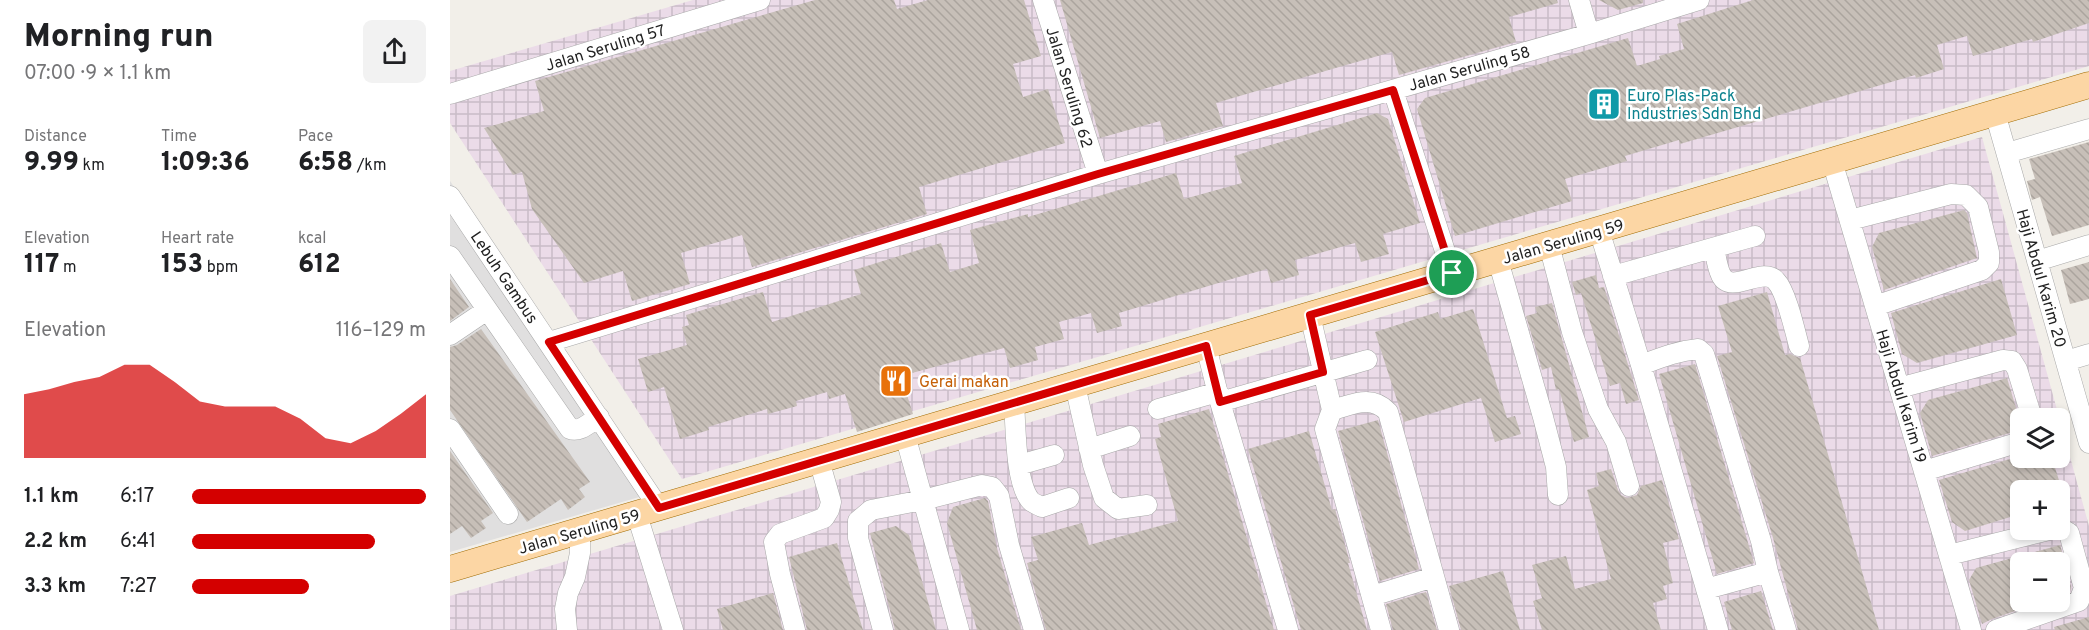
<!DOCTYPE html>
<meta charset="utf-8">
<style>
:root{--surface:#fff;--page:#f2f2f2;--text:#202124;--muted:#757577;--accent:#d40000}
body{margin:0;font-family:Overpass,sans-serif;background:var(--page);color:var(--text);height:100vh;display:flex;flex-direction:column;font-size:22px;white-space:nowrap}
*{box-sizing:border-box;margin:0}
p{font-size:20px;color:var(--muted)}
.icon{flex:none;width:33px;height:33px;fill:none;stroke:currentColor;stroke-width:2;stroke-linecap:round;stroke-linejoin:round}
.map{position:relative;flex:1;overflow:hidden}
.drawer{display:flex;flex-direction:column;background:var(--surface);width:450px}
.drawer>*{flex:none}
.tools{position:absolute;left:1560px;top:408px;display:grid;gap:12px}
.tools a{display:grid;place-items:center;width:60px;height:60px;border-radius:9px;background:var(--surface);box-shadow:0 3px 9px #0003;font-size:30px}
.pin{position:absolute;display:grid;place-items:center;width:51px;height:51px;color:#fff;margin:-26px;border:3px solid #fff;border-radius:50%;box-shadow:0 2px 6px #0007}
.round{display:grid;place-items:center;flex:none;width:63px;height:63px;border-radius:9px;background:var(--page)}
.summary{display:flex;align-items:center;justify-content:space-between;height:102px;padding:0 24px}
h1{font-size:33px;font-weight:800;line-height:45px}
.metrics{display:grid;grid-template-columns:repeat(3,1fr);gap:9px;height:102px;padding:6px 24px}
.metrics div{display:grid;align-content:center}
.metrics b{font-size:26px;font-weight:800}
.metrics small{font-size:16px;font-weight:400}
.metrics p{font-size:16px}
.chart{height:168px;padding:12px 24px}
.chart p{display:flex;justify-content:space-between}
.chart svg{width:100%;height:108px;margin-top:6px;fill:var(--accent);opacity:.7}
ul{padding:0 24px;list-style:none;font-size:20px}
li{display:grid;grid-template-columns:96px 72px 1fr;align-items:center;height:45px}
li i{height:15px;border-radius:8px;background:var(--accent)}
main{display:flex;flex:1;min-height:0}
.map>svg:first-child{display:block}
</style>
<main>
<section class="drawer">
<div class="summary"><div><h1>Morning run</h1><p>07:00 · 9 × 1.1 km</p></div><a class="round"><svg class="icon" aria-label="share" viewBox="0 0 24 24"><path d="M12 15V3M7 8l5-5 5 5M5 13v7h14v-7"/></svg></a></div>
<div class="metrics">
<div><p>Distance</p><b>9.99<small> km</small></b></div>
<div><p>Time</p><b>1:09:36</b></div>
<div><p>Pace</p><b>6:58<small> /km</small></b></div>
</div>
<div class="metrics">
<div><p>Elevation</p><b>117<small> m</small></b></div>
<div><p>Heart rate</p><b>153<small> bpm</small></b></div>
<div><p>kcal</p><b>612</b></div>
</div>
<div class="chart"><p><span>Elevation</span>116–129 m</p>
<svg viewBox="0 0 160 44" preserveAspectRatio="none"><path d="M0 44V18L10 16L20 13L30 11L40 6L50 6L60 13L70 21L80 23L90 23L100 23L110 28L120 36L130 38L140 33L150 26L160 18V44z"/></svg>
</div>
<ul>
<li><b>1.1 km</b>6:17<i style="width:100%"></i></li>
<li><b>2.2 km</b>6:41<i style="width:78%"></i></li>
<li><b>3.3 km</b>7:27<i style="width:50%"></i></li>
</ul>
</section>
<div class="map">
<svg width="1639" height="630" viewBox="0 0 1639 630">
<defs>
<pattern id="industrial-grid" width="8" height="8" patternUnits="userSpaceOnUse" patternTransform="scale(1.5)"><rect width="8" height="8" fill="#ebdbe8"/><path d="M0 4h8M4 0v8" fill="none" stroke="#c9bcc7"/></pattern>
<pattern id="building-back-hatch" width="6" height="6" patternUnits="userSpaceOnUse" patternTransform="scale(1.5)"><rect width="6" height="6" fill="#c7bfb8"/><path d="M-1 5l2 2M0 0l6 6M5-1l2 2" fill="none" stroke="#aba49e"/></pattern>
</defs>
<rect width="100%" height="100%" fill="#f2efe9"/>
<path fill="#e0dfdf" d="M0,181L210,491L0,552Z"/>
<path fill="url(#industrial-grid)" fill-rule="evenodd" d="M243,0H1639V66L232,479L0,123V71Z
M1532,137L1639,526V630H0V596ZM1570,418H1610V458H1570ZM1570,490H1610V530H1570ZM1570,562H1610V602H1570Z"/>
<path fill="url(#building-back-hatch)" d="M365,0H444L447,9L478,0H574L591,56L563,64L573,97L598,89L615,143L469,187L477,214L302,267L292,235L231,253L240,284L182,301L173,271L134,283L82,209L72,172L63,175L34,128L94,111L85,81Z
M610,0H1107L1108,3L1059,17L1066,42L949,75L942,52L889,67L766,103L773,126L716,142L710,121L650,138Z
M1149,0H1193V3L1168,10Z
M1303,0H1639V23L1583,42L1582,39L1523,56L1517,36L1487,45L1494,69L1466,78L1465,75L1230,144L1229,140L1175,156L1177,161L1115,179L1122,201L1005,236L967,109L975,98L1178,38L1187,66L1210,59L1209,56L1234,49L1227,24Z
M927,113L938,119L970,223L933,234L939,254L911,262L905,243L845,260L849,275L821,283L817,269L785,278L669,313L672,326L647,333L641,313L609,322L614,339L585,347L588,360L560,368L554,348L451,376L463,414L407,432L395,394L379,399L377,392L346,401L347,406L318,414L317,409L258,427L259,430L230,439L214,387L198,392L188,359L237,345L232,327L239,325L236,315L313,292L322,322L411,294L404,270L491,243L500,272L529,263L520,230L578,214V217L726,173L734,199L792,183L784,156Z
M1639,142V225L1602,236L1590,197L1582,200L1577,181L1585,179L1579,159Z
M1514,210L1517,213L1527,258L1434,290L1422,247L1429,233Z
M1639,262V299L1620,304L1611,270Z
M1146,275L1149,288L1154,287L1189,400L1176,404L1170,383L1160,386L1131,293L1126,295L1122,282Z
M0,279L19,307L0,321Z
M1551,279L1567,335L1467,363L1452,354L1441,313Z
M1317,292L1335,355L1340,354L1350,358L1429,630H1348L1323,538L1267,356L1282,352L1268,306Z
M1102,303L1139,437L1124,442L1109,389L1106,390L1101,367L1092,370L1076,316L1087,313L1085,307Z
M1023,309L1057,418L1065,416L1071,434L1045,442L1031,398L954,422L925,332L988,312L990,319Z
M31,329L140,482L129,489L135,497L118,510L111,499L77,522L0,410V347L7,345Z
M1245,364L1304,563L1267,574L1209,374Z
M1557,378L1570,421V430L1482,456L1470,413L1478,400Z
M759,409L824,630H596L577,563L588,560L581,537L632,523L639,545L728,521L705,439L711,437L708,424Z
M928,420L969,569L930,581L888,431Z
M859,431L882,510L885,509L900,563H898L917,630H851L798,449Z
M0,451L43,513L31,521L36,528L21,538L12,526L0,534Z
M1570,456V458H1602L1612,490H1570V514L1515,531L1502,522L1489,480Z
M1161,469L1168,490L1171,495L1177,498L1187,495L1191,486L1212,480L1229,539L1213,543L1223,583L1213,586L1217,599L1203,603L1211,630H1092L1083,601L1092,598L1082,565L1116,556L1125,589L1161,579L1137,490L1149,486L1146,473Z
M535,498L538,501L547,548L571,630H527L497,523L503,507Z
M446,526L459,535L486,630H445L420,533Z
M387,543L413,630H357L339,557Z
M1610,544L1621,587L1620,592L1610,595V562H1570V602H1591L1542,619L1532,624L1519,580L1526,568L1610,545Z
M1053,571L1070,630H1011L999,586Z
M1311,591L1323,630H1282L1274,602Z
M976,592L987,630H943L936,604Z
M323,593L333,630H273L267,609Z
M1639,617V630H1605L1604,627Z"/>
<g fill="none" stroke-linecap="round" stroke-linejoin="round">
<defs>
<path id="minor" d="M593,0L648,174
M1129,0L1139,34
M943,90L1002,273
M0,94L310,0
M1545,113L1639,443
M1557,153L1639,129
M1382,161L1521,630
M0,196L209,508
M1400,220L1501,194L1516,195L1528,207L1539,252V263L1532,270L1425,306
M1149,230L1191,365L1268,630
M1099,245L1122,332L1148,409L1166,442L1179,486
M1264,248C1266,256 1267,267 1271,275C1281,296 1313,265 1326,281C1336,291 1345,331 1349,346
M0,256L120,429C130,433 140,422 149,417
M1048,260L1093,417L1106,467L1108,495
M1587,261L1639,245
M1163,276L1305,236
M860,315L882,410L875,429L931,630
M0,335L37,310
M99,342L648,174L1139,34L1249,0
M756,346L770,402L838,630
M1616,361L1639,354
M1191,365C1210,358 1227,351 1248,349L1254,354L1311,541L1318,572L1336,630
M625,385L643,465L654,498L668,509L697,505
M1449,388L1553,360L1562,361L1567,369L1582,418
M770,402L917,360
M564,403C566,427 565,481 580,500C582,503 588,505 592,507L619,498
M708,409L768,392
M882,410C902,405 921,394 938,412L999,630
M0,429L58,514
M455,435L509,630
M639,449L680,436
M569,465L604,455
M1474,471L1570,442
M187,515L223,630
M1499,555L1599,530
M1256,589L1318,572
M922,596L984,577
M117,630L115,609L118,593L125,577L130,553V531
M345,630L330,574L324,542L330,534L374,518L379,510L381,502L369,460
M433,630L408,538V521L421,510L473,500L532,485L542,487L549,496L559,545L584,630
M1546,630L1629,601L1634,588L1619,533L1610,528"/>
<path id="major" d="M0,569L1639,85"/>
</defs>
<use href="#minor" stroke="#a9a9a9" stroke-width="21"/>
<use href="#major" stroke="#a06b00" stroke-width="27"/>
<use href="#minor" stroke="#fff" stroke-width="20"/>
<use href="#major" stroke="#fcd6a4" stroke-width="26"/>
</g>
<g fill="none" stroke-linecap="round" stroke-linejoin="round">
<defs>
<path id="route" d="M943,90L1002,273L860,315L873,372L770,402L756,346L209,508L99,342L648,174Z"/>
</defs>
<use href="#route" stroke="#fff" stroke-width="12"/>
<use href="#route" stroke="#d40000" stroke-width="8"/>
</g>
<defs>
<symbol id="building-square" viewBox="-11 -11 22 22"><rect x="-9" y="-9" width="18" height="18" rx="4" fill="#0f9aa8" stroke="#fff"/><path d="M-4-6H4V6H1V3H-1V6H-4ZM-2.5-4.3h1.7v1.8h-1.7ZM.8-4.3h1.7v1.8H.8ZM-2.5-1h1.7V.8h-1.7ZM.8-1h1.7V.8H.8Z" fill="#fff"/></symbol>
<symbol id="restaurant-square" viewBox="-11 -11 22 22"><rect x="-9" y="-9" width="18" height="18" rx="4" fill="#e8710a" stroke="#fff"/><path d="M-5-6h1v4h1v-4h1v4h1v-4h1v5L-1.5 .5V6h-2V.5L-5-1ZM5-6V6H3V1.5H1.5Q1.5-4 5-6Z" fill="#fff"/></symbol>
</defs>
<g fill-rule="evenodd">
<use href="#building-square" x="1135" y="85" width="38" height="38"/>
<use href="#restaurant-square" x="427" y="362" width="38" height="38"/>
</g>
<g text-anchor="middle" stroke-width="5" stroke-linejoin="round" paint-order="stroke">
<g font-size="16" fill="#222" stroke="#fff">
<text transform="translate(155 47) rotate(-17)" y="6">Jalan Seruling 57</text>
<text transform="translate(1019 68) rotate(-16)" y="6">Jalan Seruling 58</text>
<text transform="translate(620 87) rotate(73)" y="6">Jalan Seruling 62</text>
<text transform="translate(1113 241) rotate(-16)" y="6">Jalan Seruling 59</text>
<text transform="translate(55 277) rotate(56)" y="6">Lebuh Gambus</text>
<text transform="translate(1592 278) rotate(74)" y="6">Haji Abdul Karim 20</text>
<text transform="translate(1452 396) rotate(73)" y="6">Haji Abdul Karim 19</text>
<text transform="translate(129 531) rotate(-16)" y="6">Jalan Seruling 59</text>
</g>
<g font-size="16" fill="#0d838f" stroke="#fff" text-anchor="start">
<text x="1177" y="101">Euro Plas-Pack<tspan x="1177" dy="18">Industries Sdn Bhd</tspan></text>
</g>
<g font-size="16" fill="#c56008" stroke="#fff" text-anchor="start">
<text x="469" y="387">Gerai makan</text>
</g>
</g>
</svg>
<div class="tools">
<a><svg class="icon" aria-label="layers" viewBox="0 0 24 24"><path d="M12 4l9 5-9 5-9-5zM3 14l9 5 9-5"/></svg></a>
<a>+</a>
<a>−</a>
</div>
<div class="pin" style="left:1002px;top:273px;background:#1e9e55"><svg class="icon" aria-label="arrive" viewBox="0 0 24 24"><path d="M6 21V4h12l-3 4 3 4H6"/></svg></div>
</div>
</main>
